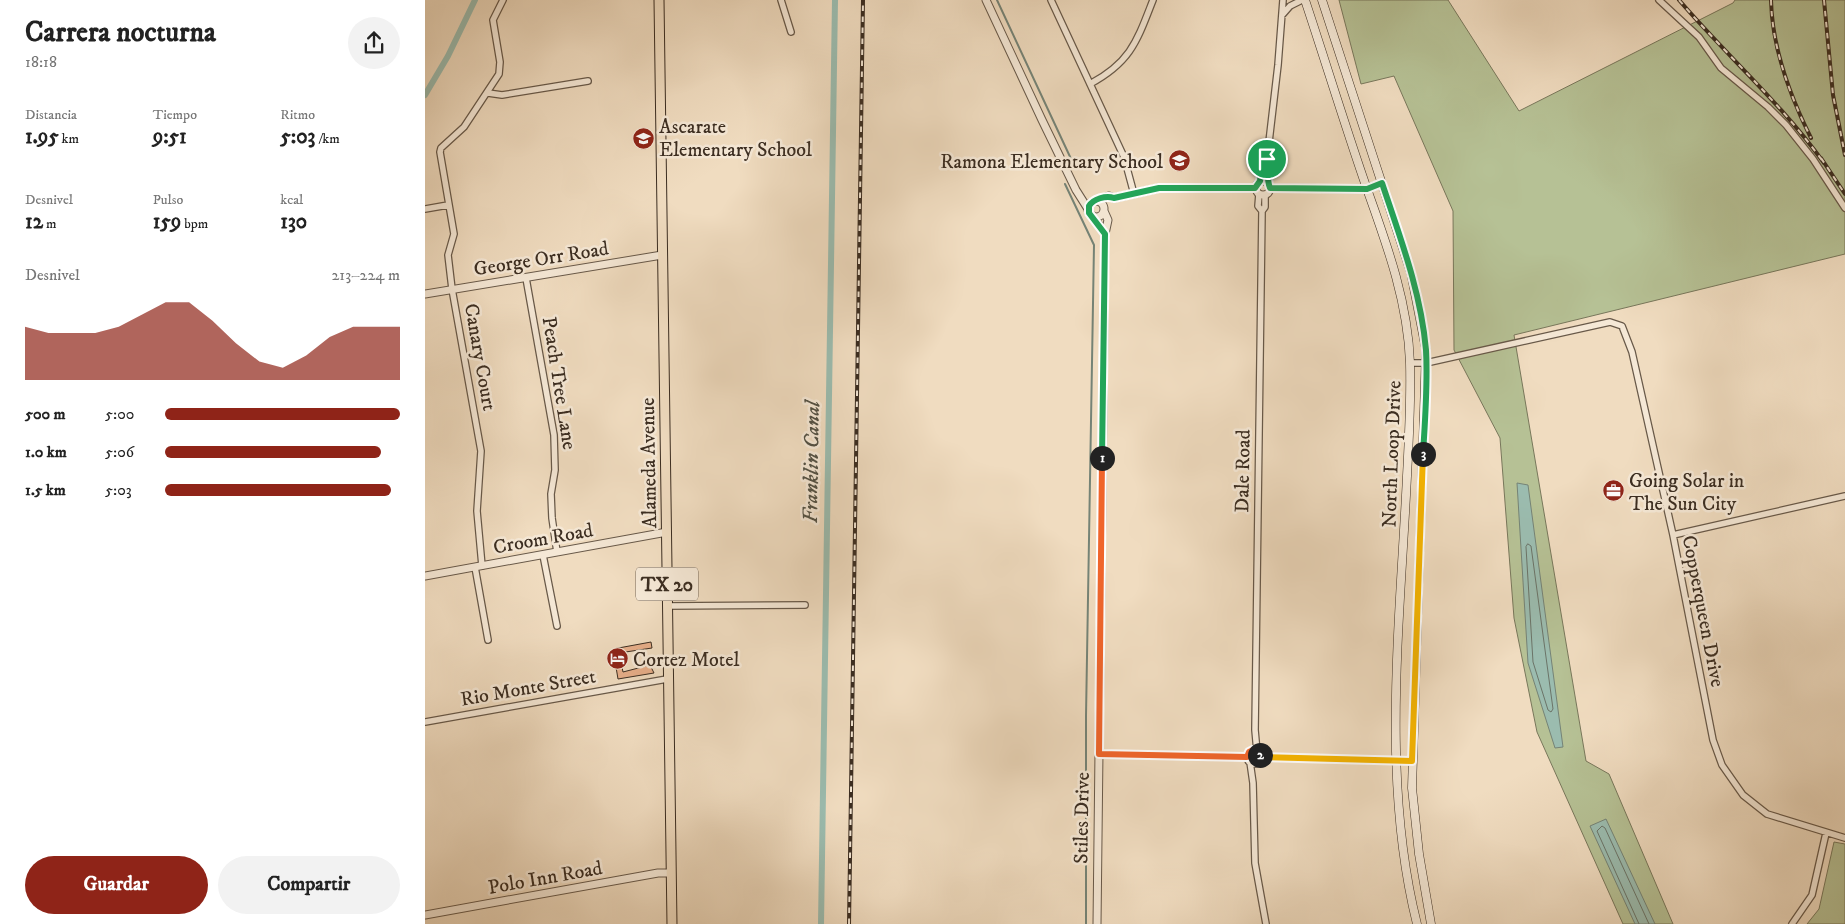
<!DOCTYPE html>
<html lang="es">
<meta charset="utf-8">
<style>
:root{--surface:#fff;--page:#f2f2f2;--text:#222;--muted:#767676;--accent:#8f2418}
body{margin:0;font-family:"IM FELL DW Pica",serif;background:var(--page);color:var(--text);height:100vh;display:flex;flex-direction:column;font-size:19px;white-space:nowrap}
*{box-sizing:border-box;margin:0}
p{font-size:16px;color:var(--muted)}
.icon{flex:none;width:28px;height:28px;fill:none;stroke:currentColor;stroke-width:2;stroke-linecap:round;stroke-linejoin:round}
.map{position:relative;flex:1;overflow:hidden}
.side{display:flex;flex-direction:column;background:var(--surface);width:425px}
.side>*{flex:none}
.pin{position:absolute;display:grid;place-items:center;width:42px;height:42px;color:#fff;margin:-21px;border:2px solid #fff;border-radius:50%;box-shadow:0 1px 5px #0007}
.km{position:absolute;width:25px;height:25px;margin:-12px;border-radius:50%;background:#222;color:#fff;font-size:14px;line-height:25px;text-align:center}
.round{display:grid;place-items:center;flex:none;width:52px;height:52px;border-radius:26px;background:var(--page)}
.overview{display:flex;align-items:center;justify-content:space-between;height:85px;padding:0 25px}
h1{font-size:28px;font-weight:700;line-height:38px}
.metrics{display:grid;grid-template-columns:repeat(3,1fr);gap:8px;height:85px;padding:5px 25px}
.metrics div{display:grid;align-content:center}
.metrics b{font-size:21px;font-weight:700}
.metrics small{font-size:14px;font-weight:400}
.metrics p{font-size:14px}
.chart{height:140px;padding:10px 25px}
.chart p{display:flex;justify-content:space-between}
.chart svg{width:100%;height:90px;margin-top:5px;fill:var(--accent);opacity:.7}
.button{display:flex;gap:10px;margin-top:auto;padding:10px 25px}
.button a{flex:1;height:58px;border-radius:30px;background:var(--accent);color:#fff;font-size:20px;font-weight:700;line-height:58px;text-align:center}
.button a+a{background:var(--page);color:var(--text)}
ul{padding:0 25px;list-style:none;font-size:16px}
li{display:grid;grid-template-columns:80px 60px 1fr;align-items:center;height:38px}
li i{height:12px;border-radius:6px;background:var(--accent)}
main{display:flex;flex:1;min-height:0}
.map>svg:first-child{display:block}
</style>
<main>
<section class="side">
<div class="overview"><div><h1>Carrera nocturna</h1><p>18:18</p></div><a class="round"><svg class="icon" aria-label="share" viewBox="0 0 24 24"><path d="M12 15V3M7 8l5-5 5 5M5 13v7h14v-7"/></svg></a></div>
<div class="metrics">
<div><p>Distancia</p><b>1.95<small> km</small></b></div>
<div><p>Tiempo</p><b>9:51</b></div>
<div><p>Ritmo</p><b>5:03<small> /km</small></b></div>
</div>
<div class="metrics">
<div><p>Desnivel</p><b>12<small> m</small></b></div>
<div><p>Pulso</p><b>159<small> bpm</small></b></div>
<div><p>kcal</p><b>130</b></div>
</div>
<div class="chart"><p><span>Desnivel</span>213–224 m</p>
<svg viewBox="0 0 160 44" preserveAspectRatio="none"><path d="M0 44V18L10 21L20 21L30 21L40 18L50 12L60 6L70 6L80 15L90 26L100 35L110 38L120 32L130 23L140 18L150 18L160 18V44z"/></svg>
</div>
<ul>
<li><b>500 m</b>5:00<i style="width:100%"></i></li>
<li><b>1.0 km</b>5:06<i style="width:92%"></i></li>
<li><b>1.5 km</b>5:03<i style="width:96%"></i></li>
</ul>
<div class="button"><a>Guardar</a><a>Compartir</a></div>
</section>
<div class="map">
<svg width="1420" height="924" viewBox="0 0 1420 924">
<rect width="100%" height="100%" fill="#f0dcc0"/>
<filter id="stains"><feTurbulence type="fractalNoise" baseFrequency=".004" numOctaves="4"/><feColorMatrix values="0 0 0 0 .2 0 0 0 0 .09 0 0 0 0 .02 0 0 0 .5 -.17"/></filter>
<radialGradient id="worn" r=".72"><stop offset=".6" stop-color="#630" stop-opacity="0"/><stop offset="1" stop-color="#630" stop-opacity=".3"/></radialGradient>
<path fill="#b6c195" stroke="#78775b" d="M914,0H1023L1094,111L1308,3L1310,0H1420V254L1089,335L1161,761L1184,774L1248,924H1198L1112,732L1089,618L1075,438L1029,350L1028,211L969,76L936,84Z
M1409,842L1420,844V924H1382L1394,909Z"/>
<path fill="#9bbcaf" stroke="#758376" d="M1092,483L1103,485L1138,747L1130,748L1103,663Z
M1181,819L1230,924H1210L1165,826Z"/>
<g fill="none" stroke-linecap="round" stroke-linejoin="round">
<path stroke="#6b7468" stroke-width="1" d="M1103,544L1106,546L1128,709L1126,712L1123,710L1108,662L1101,547Z
M1214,924L1172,831L1177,826L1180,828L1224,924"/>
<path stroke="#758376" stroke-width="2" d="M572,0L647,161
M640,184L669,245L661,716V924"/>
<path stroke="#9bbcaf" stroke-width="6" d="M0,95L23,56L50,0
M396,924L410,0"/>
</g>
<path fill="#e8af8a" stroke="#3b2d21" d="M226,642L227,648L194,653L198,672L225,665L229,673L193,679L188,649Z"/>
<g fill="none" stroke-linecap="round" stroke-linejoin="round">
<defs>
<path id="minor" d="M356,0L366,32
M626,0L699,157L709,194
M1234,0L1274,37L1296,68L1343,107L1361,125L1388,159L1420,208
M858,14L865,6L877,0
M665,84C706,62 712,41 728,0
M63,93L77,95L163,81
M835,181L837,166L842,159
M842,182L844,167L842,159L853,65L858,0
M0,209L23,205
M837,211L840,207V195
M101,278L129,435L130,470L126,494L127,518L132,552
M985,363H1001L1185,322L1197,326L1207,352L1248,535L1288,740L1297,765L1318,795L1342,814L1420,838
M1248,535L1420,496
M118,555L132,626
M57,566L52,511L56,451L27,289L23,255L29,234L15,152L16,148L39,127L74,74L75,62L68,20L78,0
M50,567L63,640
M242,606L380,605
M0,722L242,679
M822 757a7 7 0 1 1 14 0a7 7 0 1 1-14 0Z
M832,752L830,730L837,211L833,206L834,194
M674,754L822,757
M835,757L987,761
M825,762L828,783L830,863L841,924
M1367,924L1387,895L1401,833"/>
<path id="tertiary" d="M561,0L617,120L651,190L663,209
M831 188a7 7 0 1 1 14 0a7 7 0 1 1-14 0Z
M845,188L942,189L957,183
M663 209a8 8 0 1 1 16 0a8 8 0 1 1-16 0Z
M672,201L684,196L689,198L734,188H830
M668,216L680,234
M0,294L237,255
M0,576L242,532
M0,915L233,873H246
M672,924L680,234L683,220L679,211"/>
<path id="secondary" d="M880,0C901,63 920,126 942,189C962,245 983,302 985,363C986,400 984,439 982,476C975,622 956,781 992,924
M897,0L986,273L1001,350L987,788L994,854L1006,924"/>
<path id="primary" d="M234,0L247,924"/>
</defs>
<use href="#minor" stroke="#685949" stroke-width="8"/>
<use href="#tertiary" stroke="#685949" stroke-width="9"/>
<use href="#secondary" stroke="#3b2d21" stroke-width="9"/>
<use href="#primary" stroke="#3b2d21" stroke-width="11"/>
<use href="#minor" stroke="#f5e8d6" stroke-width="5.5"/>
<use href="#tertiary" stroke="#f5e8d6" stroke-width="7"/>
<use href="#secondary" stroke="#f5e8d6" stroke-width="8"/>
<use href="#primary" stroke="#f0dcc0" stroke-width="9"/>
<defs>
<path id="rail" d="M1254,0C1302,56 1355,102 1399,163
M1346,0C1347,48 1365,96 1386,138
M1399,0L1408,95L1420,155
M1396,158L1420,194
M424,924L438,0"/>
</defs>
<use href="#rail" stroke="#3b2d21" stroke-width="4"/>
<use href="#rail" stroke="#f5e8d6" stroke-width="2" stroke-dasharray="5.5" stroke-linecap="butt"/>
</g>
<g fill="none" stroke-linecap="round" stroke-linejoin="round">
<defs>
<path id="split-1" d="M677,458L680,234L664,213V206C668,199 681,195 689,198L734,188H830L835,181L837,166L842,159"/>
<path id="split-2" d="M677,458L674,754L822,757L824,752L828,750L835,755"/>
<path id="split-3" d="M835,755V757L987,761L998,454"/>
<path id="split-4" d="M842,159C844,169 841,178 845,188L942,189L957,183C975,237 996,292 1001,350C1003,384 1000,420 998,454"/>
</defs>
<use href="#split-1" stroke="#fff" stroke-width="10"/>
<use href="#split-2" stroke="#fff" stroke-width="10"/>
<use href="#split-3" stroke="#fff" stroke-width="10"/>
<use href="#split-4" stroke="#fff" stroke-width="10"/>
<use href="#split-1" stroke="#22a559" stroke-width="6"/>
<use href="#split-2" stroke="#f0652b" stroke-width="6"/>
<use href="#split-3" stroke="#f5b400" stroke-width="6"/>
<use href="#split-4" stroke="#22a559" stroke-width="6"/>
</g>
<defs>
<symbol id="school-disc" viewBox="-11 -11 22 22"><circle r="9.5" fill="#8f2418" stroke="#f5e8d6"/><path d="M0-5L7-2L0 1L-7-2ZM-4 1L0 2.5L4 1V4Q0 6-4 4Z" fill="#fff"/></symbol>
<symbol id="office-disc" viewBox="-11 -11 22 22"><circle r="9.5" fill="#8f2418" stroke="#f5e8d6"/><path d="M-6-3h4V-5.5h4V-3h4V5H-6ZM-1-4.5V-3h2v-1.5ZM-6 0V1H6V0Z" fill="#fff"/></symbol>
<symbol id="hotel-disc" viewBox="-11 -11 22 22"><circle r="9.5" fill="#8f2418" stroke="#f5e8d6"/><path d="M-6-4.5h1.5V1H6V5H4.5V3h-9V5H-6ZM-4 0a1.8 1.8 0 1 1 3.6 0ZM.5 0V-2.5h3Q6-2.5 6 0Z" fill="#fff"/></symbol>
</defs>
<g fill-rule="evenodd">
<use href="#school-disc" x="206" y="126" width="25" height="25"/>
<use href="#school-disc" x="742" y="148" width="25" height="25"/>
<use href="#office-disc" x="1176" y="478" width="25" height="25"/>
<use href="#hotel-disc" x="180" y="646" width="25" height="25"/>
</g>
<g text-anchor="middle" stroke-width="5" stroke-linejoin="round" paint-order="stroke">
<rect fill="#f5e8d6" stroke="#736557" stroke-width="1" x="211" y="567.5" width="62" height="33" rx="4"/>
<g font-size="19" font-weight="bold" fill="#3b2d21">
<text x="242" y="591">TX 20</text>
</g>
<g font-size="20" fill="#3b2d21" stroke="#f5e8d6" text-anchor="start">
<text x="234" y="133">Ascarate<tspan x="234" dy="23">Elementary School</tspan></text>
<text x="738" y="168" text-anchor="end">Ramona Elementary School</text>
<text x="1204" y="487">Going Solar in<tspan x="1204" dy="23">The Sun City</tspan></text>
<text x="208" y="666">Cortez Motel</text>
</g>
<g font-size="20" fill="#3b2d21" stroke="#f5e8d6">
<text transform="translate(116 258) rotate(-9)" y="7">George Orr Road</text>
<text transform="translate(56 357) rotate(80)" y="7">Canary Court</text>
<text transform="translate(135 383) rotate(81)" y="7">Peach Tree Lane</text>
<text transform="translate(966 454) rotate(-88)" y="7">North Loop Drive</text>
<text transform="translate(223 463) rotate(-91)" y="7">Alameda Avenue</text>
<text transform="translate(817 471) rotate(-89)" y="7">Dale Road</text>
<text transform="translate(118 538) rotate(-10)" y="7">Croom Road</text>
<text transform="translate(1279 611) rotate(79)" y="7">Copperqueen Drive</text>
<text transform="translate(103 687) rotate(-10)" y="7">Rio Monte Street</text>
<text transform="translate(656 818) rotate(-89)" y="7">Stiles Drive</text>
<text transform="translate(120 877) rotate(-10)" y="7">Polo Inn Road</text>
</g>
<g font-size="21" font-style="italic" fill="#535144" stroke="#f5e8d6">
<text transform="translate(386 462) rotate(-89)" y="7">Franklin Canal</text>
</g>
</g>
<rect width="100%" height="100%" filter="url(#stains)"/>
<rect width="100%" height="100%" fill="url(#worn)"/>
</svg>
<div class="pin" style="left:842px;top:159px;background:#1e9e55"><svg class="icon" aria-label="arrive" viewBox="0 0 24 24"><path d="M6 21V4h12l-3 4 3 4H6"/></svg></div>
<b class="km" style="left:677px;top:458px">1</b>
<b class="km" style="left:835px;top:755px">2</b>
<b class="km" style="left:998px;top:454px">3</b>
</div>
</main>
